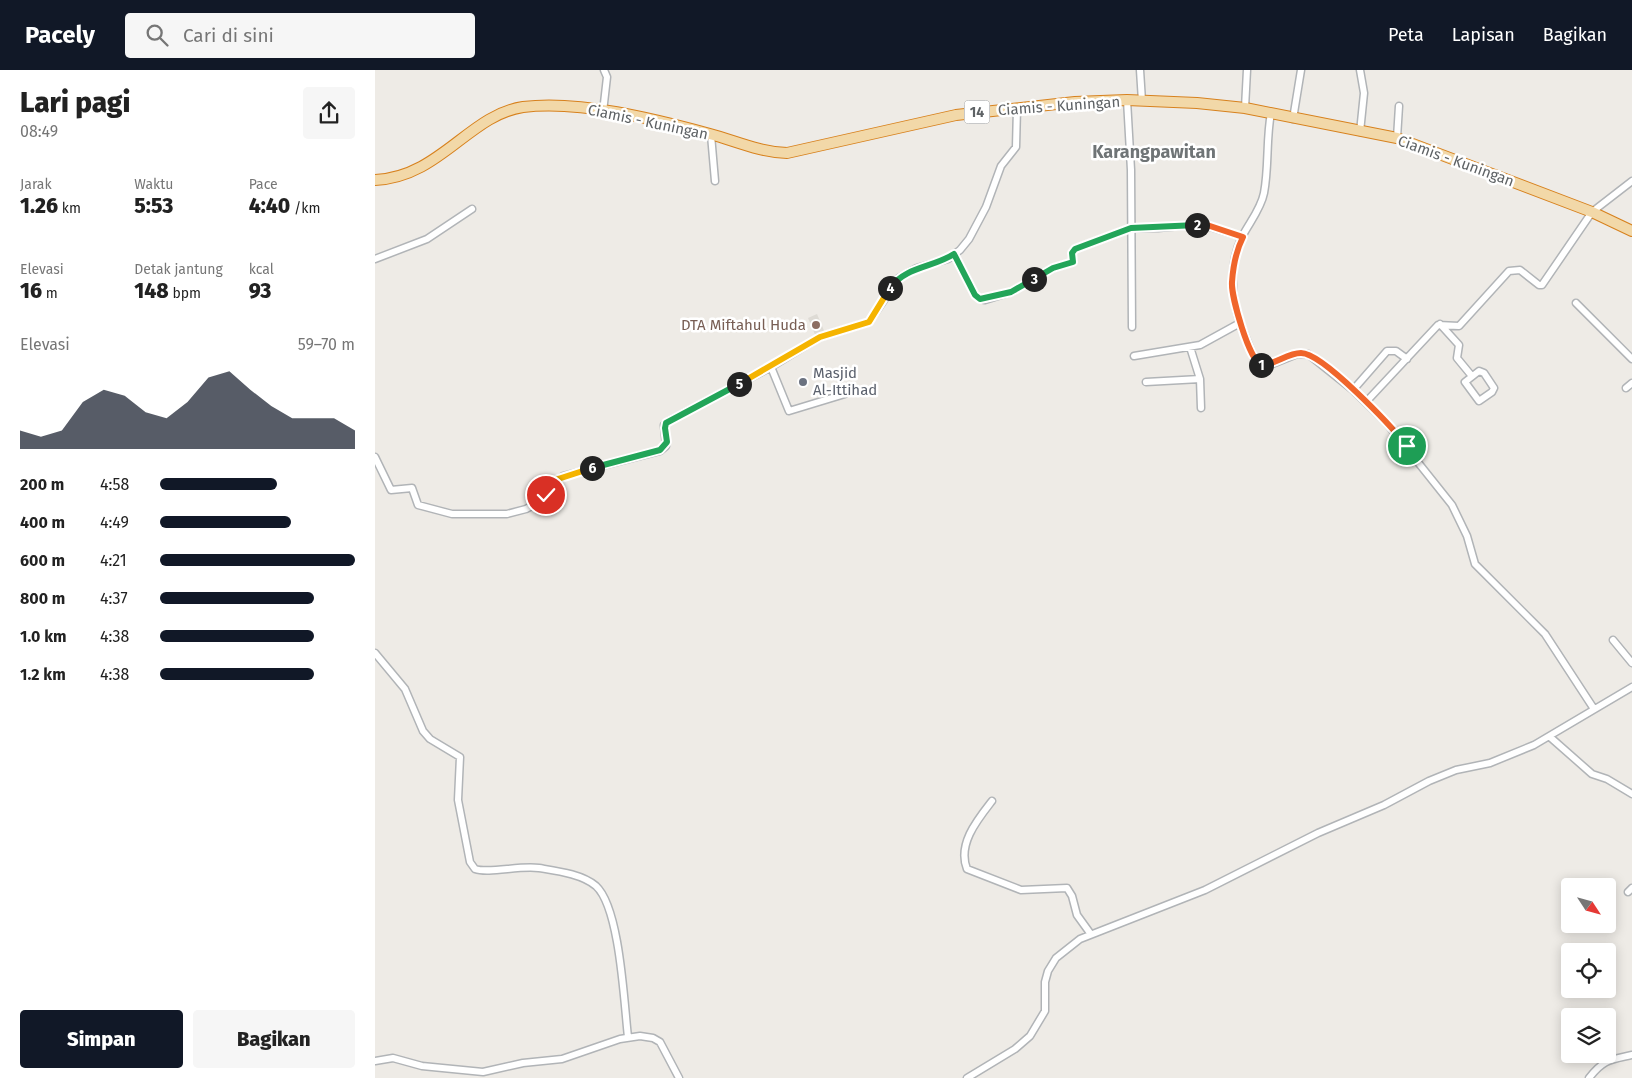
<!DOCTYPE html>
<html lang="id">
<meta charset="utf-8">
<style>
:root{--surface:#fff;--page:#f6f6f6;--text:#222;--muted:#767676;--accent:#111827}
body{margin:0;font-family:"Fira Sans",sans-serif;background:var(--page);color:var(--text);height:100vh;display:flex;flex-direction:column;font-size:19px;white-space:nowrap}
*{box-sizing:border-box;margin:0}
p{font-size:16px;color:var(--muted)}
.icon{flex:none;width:28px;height:28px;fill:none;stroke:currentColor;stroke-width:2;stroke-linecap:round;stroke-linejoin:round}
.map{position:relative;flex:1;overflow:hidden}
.panel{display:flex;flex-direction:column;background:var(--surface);width:375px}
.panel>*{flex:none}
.needle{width:32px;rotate:126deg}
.controls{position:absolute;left:1186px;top:808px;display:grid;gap:10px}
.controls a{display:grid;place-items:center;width:55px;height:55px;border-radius:5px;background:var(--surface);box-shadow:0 2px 12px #0003;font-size:25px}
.pin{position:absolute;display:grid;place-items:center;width:42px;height:42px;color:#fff;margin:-21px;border:2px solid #fff;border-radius:50%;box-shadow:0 1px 5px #0007}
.km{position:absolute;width:25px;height:25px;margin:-12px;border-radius:50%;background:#222;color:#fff;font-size:14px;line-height:25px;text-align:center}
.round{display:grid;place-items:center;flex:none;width:52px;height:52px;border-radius:5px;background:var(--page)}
.head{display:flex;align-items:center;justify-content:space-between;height:85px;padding:0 20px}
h1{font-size:28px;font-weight:800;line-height:38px}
.stats{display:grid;grid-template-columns:repeat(3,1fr);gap:8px;height:85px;padding:5px 20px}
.stats div{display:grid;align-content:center}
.stats b{font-size:21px;font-weight:800}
.stats small{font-size:14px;font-weight:400}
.stats p{font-size:14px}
.chart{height:140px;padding:10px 20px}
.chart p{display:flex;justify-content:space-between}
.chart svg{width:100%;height:90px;margin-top:5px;fill:var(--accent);opacity:.7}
.cta{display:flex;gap:10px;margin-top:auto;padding:10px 20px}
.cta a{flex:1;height:58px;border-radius:5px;background:var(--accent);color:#fff;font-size:20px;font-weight:800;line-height:58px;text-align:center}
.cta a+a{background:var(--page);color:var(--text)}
ul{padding:0 20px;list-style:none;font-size:16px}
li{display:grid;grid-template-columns:80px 60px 1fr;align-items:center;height:38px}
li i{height:12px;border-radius:6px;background:var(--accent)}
header{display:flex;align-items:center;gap:30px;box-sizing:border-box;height:70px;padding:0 25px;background:var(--accent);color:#fff}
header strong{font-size:24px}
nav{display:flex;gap:28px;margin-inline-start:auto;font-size:18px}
.search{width:350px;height:45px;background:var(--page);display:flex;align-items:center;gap:12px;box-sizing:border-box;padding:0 18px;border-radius:5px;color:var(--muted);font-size:19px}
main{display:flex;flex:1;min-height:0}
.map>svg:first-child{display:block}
</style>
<header>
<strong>Pacely</strong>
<div class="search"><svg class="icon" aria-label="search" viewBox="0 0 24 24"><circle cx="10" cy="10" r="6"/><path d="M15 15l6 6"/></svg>Cari di sini</div>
<nav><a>Peta</a><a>Lapisan</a><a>Bagikan</a></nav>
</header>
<main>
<section class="panel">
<div class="head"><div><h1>Lari pagi</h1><p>08:49</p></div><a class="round"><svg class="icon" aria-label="share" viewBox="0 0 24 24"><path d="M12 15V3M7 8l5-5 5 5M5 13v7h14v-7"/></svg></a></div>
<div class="stats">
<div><p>Jarak</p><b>1.26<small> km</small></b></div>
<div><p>Waktu</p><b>5:53</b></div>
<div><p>Pace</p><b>4:40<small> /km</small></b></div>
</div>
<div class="stats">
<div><p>Elevasi</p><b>16<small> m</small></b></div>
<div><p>Detak jantung</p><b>148<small> bpm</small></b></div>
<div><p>kcal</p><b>93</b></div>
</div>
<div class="chart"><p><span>Elevasi</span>59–70 m</p>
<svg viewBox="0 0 160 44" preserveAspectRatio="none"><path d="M0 44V35L10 38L20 35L30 21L40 15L50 18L60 26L70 29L80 21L90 9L100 6L110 15L120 23L130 29L140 29L150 29L160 35V44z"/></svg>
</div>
<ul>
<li><b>200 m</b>4:58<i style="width:60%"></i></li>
<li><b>400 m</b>4:49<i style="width:67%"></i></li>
<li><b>600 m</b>4:21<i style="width:100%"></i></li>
<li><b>800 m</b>4:37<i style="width:79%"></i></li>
<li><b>1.0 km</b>4:38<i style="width:79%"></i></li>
<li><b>1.2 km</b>4:38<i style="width:79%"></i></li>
</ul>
<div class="cta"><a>Simpan</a><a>Bagikan</a></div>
</section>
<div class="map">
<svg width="1257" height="1008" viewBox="0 0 1257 1008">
<rect width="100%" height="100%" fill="#eeebe6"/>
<path fill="#dedbd5" d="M442,244L450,263L441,267L433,248Z"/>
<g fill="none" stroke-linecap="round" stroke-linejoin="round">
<defs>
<path id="minor" d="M765,0L767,31
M752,30L756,100L757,257
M870,38L872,0
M228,42L232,7L229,0
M918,49L926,0
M985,62L989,23L985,0
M336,65L340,111
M1022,68L1024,36
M579,184L600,225L605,229L610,230L636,222L678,198L698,192L697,183L700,179L756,158H783L826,154L868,167
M0,189L52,169L97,139
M1201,233L1257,289
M865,253L879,288L884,295L897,294L922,284H933L978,320L1010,351L1077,435L1092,466L1100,494L1170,564L1219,639
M1065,254L1084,275L1082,288L1096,305
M759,286L825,275L865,253C856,225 854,194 867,167C874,153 886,139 889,123C894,97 891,69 896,43
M396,297L414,341L470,324
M1104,301L1109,303L1119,318L1117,322L1104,331L1090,312Z
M825,309L826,338
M771,312L825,309L815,277
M1251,318L1257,313
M978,320L1012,281H1021L1032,289
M991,332L1063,255L1084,256L1134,201L1145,200L1164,215H1167L1217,142L1257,111
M0,387L16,420L37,418L43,435L77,444H132L151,439L164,432L180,412L188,406L285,381L291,376L289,355L294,351L396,297L445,267L494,252L524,208L542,198L573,189L585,180L594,169L611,137L626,96L641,77L642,38
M1238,570L1257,593
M0,583L30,619L48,661L55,669L85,687L83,730L95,792L100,799C114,804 145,795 164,798C182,801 207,804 221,816C245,838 249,933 253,967
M1175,667L1217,704L1232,709L1257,724
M617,731C603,749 582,774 592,799L646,820L692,818L697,826L702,845L715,863
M1253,822L1257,818
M0,991L18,988L47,996L108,1002L148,993L187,989L245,969L265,966L278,968L285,972L304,1008
M592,1008L640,979L655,966L670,941V912L673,901L681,888L705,869L830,820L943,763L1009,735L1054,711L1081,700L1115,693L1159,675L1257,617
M1214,1008C1229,989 1235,990 1257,985"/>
<path id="trunk" d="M0,110C65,107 94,45 148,37C205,30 279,49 335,64C361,71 384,82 412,83L581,45L700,32L752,30L822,33L870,38L1022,68L1217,142L1257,161"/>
</defs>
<use href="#minor" stroke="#b1b4b7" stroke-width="9"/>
<use href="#trunk" stroke="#d7811d" stroke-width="12"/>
<use href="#minor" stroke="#fff" stroke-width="6"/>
<use href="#trunk" stroke="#f2d8a8" stroke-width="10"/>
</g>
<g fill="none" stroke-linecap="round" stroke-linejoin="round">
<defs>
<path id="split-1" d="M886,295C900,295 912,283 926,283C948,283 1017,357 1032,376"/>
<path id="split-2" d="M822,155H832L868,167C861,181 858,197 857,212C856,226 874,290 886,295"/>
<path id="split-3" d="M659,209L678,198L698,192L697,183L700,179L756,158L822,155"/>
<path id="split-4" d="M515,218C532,196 557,198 579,184L600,225L605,229L636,222L659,209"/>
<path id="split-5" d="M364,314L445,267L494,252L515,218"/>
<path id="split-6" d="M217,398L285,380L292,372L290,358L291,353L364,314"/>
<path id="split-7" d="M171,425L183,409L217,398"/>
</defs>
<use href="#split-1" stroke="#fff" stroke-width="10"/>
<use href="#split-2" stroke="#fff" stroke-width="10"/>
<use href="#split-3" stroke="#fff" stroke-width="10"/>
<use href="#split-4" stroke="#fff" stroke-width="10"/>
<use href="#split-5" stroke="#fff" stroke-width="10"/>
<use href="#split-6" stroke="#fff" stroke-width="10"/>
<use href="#split-7" stroke="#fff" stroke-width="10"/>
<use href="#split-1" stroke="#f0652b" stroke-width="6"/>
<use href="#split-2" stroke="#f0652b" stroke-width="6"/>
<use href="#split-3" stroke="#22a559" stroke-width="6"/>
<use href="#split-4" stroke="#22a559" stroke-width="6"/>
<use href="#split-5" stroke="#f5b400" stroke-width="6"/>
<use href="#split-6" stroke="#22a559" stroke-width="6"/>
<use href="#split-7" stroke="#f5b400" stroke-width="6"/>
</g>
<circle fill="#8d6e63" stroke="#fff" stroke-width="2" cx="441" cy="255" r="5"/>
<circle fill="#6b7280" stroke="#fff" stroke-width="2" cx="428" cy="312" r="5"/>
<g text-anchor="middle" stroke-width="5" stroke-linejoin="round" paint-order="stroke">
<rect fill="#fff" stroke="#8e9193" stroke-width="1" x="589.5" y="30.5" width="25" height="23" rx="4"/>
<g font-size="14" font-weight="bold" fill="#5e6265">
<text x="602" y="47">14</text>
</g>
<g font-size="15" fill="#5e6265" stroke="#fff">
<text transform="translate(684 36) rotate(-4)" y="5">Ciamis - Kuningan</text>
<text transform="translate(273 52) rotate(12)" y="5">Ciamis - Kuningan</text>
<text transform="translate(1081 91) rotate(20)" y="5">Ciamis - Kuningan</text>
</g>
<g font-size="15" fill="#785e54" stroke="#fff" text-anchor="end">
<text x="431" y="260">DTA Miftahul Huda</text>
</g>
<g font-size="15" fill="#5b616d" stroke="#fff" text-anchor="start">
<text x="438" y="308">Masjid<tspan x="438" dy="17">Al-Ittihad</tspan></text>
</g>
<g font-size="18" font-weight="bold" fill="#6f7476" stroke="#fff">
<text x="779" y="88">Karangpawitan</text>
</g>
</g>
</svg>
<div class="controls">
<a><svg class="needle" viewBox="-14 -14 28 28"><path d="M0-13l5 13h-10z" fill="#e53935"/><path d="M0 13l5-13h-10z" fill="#767676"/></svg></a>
<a><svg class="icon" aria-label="locate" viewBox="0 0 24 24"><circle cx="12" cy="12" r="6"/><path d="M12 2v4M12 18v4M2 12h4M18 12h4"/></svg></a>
<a><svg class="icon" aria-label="layers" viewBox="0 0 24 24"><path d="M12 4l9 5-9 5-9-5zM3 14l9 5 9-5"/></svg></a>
</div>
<div class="pin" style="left:1032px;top:376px;background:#1e9e55"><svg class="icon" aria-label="arrive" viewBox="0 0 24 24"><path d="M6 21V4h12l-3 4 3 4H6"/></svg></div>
<div class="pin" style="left:171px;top:425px;background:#d93025"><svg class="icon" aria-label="check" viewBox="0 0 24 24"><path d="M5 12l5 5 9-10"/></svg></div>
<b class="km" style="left:886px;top:295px">1</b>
<b class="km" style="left:822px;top:155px">2</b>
<b class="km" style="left:659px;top:209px">3</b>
<b class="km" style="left:515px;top:218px">4</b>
<b class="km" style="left:364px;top:314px">5</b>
<b class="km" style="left:217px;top:398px">6</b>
</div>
</main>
